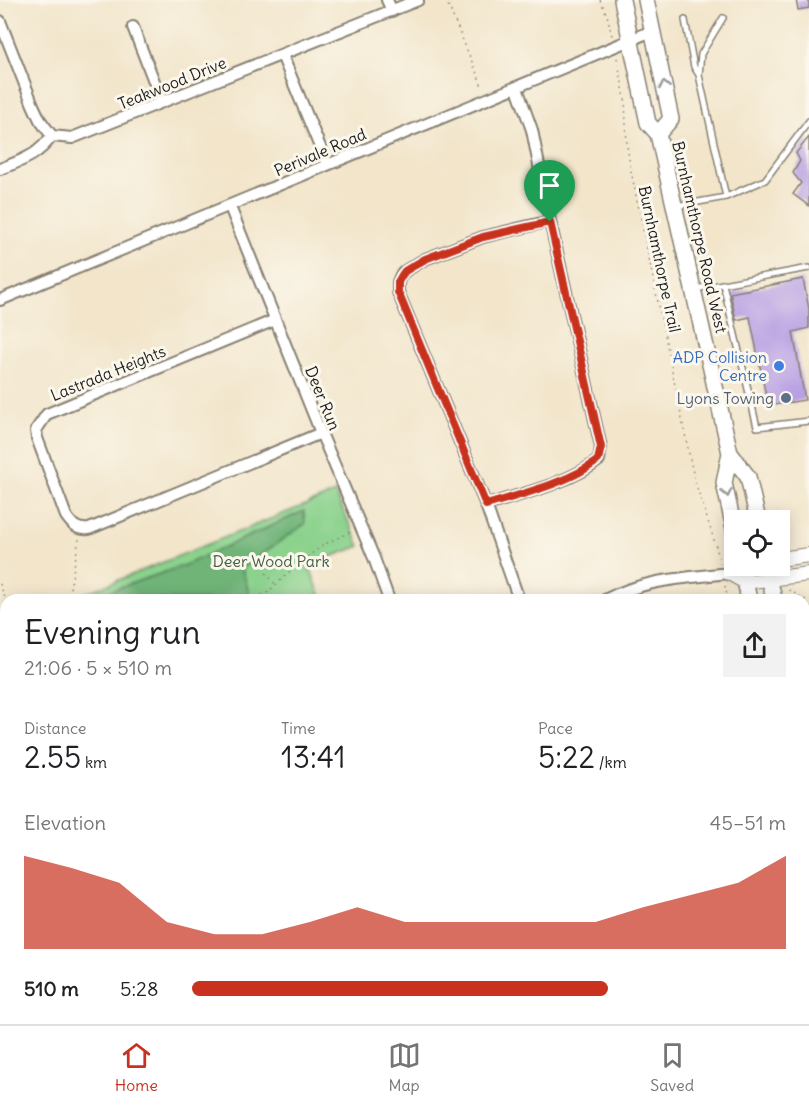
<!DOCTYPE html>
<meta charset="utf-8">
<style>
:root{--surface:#fff;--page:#f2f2f2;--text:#202124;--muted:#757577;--line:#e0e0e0;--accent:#c8321e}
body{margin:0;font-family:Delius,sans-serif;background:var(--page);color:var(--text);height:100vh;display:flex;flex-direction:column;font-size:22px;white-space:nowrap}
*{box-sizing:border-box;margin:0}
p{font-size:20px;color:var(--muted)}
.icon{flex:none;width:33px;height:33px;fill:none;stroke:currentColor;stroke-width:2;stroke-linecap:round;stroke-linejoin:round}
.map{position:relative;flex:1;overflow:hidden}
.sheet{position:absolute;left:0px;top:594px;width:810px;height:430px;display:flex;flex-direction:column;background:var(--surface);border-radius:18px 18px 0 0;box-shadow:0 3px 15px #0003}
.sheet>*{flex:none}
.tools{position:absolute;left:724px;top:510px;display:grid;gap:12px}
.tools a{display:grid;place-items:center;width:66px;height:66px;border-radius:0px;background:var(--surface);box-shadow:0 3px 15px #0003;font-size:30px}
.pin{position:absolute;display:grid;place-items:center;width:51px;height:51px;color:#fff;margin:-62px -26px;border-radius:50% 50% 50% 0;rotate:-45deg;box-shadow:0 0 6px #0007}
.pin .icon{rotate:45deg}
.round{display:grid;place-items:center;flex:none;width:63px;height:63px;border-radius:0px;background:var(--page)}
.head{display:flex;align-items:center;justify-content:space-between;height:102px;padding:0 24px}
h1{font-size:33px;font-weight:600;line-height:45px}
.figures{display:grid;grid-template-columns:repeat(3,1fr);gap:9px;height:102px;padding:6px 24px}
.figures div{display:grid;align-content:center}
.figures b{font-size:30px;font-weight:600}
.figures small{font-size:16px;font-weight:400}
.figures p{font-size:16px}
.chart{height:168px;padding:12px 24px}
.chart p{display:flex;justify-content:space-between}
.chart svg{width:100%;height:108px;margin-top:6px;fill:var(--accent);opacity:.7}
ul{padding:0 24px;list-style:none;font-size:20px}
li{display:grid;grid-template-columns:96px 72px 1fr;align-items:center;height:45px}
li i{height:15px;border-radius:8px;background:var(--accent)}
.tab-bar{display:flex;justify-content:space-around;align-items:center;height:84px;border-top:2px solid var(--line);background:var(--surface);font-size:16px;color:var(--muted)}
.tab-bar a{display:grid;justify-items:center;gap:3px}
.tab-bar .active{color:var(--accent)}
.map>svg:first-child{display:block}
</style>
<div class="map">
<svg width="809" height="1024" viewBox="0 0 809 1024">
<rect width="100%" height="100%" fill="#fbf7ec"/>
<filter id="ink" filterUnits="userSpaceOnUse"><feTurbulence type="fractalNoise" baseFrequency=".0167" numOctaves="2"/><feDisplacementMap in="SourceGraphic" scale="12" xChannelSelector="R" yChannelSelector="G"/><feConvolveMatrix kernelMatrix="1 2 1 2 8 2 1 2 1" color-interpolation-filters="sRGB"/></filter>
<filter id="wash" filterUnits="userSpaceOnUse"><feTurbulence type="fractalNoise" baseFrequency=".008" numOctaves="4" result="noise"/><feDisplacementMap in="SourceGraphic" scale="24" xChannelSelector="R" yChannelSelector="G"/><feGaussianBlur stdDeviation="1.35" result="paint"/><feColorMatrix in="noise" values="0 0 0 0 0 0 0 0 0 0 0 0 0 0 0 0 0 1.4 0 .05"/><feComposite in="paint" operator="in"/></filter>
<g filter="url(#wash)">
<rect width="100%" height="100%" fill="#f2e5ca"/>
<path fill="#8bd28d" stroke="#547754" stroke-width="1.5" d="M335,493L360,546L309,565L322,600H69Z"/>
<path fill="#70b478" stroke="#46684a" stroke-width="1.5" d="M304,511L305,524L242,568L251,600H84L185,565Z
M250,1019V1018L575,1019L560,1024H226Z"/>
<g id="blocks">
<path fill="#b89fe3" d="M796,0H809V8L798,10Z
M809,137V206L793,194L801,183L793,173L800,161L796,153Z
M803,279L809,309V328L793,332L805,400L768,406L750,317L736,320L730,293Z"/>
</g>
</g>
<g filter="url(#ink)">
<use href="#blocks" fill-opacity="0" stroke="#878073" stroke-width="1.5"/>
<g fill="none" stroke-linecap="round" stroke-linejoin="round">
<defs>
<path id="service" d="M723,18L701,54L699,75L726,197
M685,20L694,67L699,75
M676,206L726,197L765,180L809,121
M723,284L757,427L809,421
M695,289L809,268
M804,815L809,816"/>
<path id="minor" d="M387,0L392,11
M0,21L33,105L40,120L52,136L72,138L418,0
M133,27L162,102
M282,55L327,164
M0,169C23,160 37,156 52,136
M230,207L321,433L374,558L389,600
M0,300L652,31
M275,320L47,414L36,430L37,438L66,516C73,526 77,530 89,529L321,433
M486,505C519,495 572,482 599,460L601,447L550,221L532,130L517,88
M519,600L486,505L398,292V282L401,275L405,271L425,259L483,237L550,221
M605,600C644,579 687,578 729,573
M0,1001L6,1000
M725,1024L727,1018"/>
<path id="tertiary" d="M780,559L809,555
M739,566L729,573L745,582L809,574
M0,639L6,656
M76,1018L77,1024"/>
<path id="secondary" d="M622,0L648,123L658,134L730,453L724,483L735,533
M646,0L671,119L658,134
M730,453L748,477L758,520
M742,566L749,600
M767,566L774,600
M804,748L809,772
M804,861L809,885"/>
</defs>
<use href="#service" stroke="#878073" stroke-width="8"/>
<use href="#minor" stroke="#878073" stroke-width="14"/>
<use href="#tertiary" stroke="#878073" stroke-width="16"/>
<use href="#secondary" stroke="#878073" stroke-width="18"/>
<path stroke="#878073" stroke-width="1.5" stroke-dasharray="1.5 4.5" stroke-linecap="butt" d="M446,0L483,88
M600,0L607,15L612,36
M617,58L625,98L627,146L631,171L694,478L716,546L720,564
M266,573L275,584
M0,584L6,601
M725,586L728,600
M789,590L809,602
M68,600L79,539
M244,600L266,594L298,564L323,545L350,532
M0,626L6,623
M95,1018L96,1024
M395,1018L404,1024
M803,1018L805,1024
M289,1024L295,1018
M470,1024L479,1018"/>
<use href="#service" stroke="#fff" stroke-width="5"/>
<use href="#minor" stroke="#fff" stroke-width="10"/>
<use href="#tertiary" stroke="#fff" stroke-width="14"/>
<use href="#secondary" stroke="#fff" stroke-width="15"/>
</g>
<defs><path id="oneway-chevron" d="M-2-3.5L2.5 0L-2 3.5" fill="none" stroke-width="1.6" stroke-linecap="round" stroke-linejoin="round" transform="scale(1.5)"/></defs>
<g stroke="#999">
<use href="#oneway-chevron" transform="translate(664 85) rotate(-102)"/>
<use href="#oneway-chevron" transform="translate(727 493) rotate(78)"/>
</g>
</g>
<g fill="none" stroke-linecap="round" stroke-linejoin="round" filter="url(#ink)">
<defs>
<path id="route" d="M550,222L601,447L598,460C572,482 519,495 486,505L398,292V282L402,275L405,271L425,259L483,237Z"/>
</defs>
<use href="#route" stroke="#fff" stroke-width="12"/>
<use href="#route" stroke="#c8321e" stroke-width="8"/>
</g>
<circle fill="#3f7fe0" stroke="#fbf7ec" stroke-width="2" cx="779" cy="366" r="6"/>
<circle fill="#5c6f8a" stroke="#fbf7ec" stroke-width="2" cx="786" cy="398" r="6"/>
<g text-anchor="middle" stroke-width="6" stroke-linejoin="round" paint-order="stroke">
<g font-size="16" fill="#1c1c1c" stroke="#fbf7ec">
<text transform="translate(172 83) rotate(-22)" y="6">Teakwood Drive</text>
<text transform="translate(320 152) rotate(-23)" y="6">Perivale Road</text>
<text transform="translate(700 237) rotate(77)" y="6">Burnhamthorpe Road West</text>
<text transform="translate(660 259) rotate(78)" y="6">Burnhamthorpe Trail</text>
<text transform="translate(108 373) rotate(-22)" y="6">Lastrada Heights</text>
<text transform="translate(323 398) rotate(68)" y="6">Deer Run</text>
</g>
<g font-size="16" fill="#366cbe" stroke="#fbf7ec" text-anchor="end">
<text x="767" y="363">ADP Collision<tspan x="767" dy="18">Centre</tspan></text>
</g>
<g font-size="16" fill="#4e5e75" stroke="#fbf7ec" text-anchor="end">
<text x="774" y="404">Lyons Towing</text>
</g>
<g font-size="16" fill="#435c44" stroke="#fbf7ec">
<text x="271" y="567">Deer Wood Park</text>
</g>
</g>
</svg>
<div class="tools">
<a><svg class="icon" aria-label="locate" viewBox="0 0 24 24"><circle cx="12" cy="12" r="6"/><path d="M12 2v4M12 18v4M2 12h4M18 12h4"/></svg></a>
</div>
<div class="pin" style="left:550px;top:222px;background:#1e9e55"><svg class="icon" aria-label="arrive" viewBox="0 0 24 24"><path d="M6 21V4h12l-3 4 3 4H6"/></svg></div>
<section class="sheet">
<div class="head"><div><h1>Evening run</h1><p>21:06 · 5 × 510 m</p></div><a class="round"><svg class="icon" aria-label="share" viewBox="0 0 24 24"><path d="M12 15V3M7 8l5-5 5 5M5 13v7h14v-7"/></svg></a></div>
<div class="figures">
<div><p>Distance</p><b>2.55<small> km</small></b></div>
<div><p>Time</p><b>13:41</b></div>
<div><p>Pace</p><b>5:22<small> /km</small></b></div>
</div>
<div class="chart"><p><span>Elevation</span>45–51 m</p>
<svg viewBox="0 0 160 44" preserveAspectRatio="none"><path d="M0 44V6L10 11L20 17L30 33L40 38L50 38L60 33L70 27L80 33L90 33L100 33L110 33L120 33L130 27L140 22L150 17L160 6V44z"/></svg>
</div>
<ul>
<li><b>510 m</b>5:28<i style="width:70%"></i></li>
</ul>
</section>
</div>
<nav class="tab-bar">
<a class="active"><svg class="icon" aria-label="home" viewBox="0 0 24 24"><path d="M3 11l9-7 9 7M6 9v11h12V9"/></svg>Home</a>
<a><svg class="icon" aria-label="map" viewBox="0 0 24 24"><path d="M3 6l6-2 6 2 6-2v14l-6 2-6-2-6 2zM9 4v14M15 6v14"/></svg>Map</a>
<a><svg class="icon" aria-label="saved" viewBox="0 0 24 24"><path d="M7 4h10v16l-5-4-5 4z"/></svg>Saved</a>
</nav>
